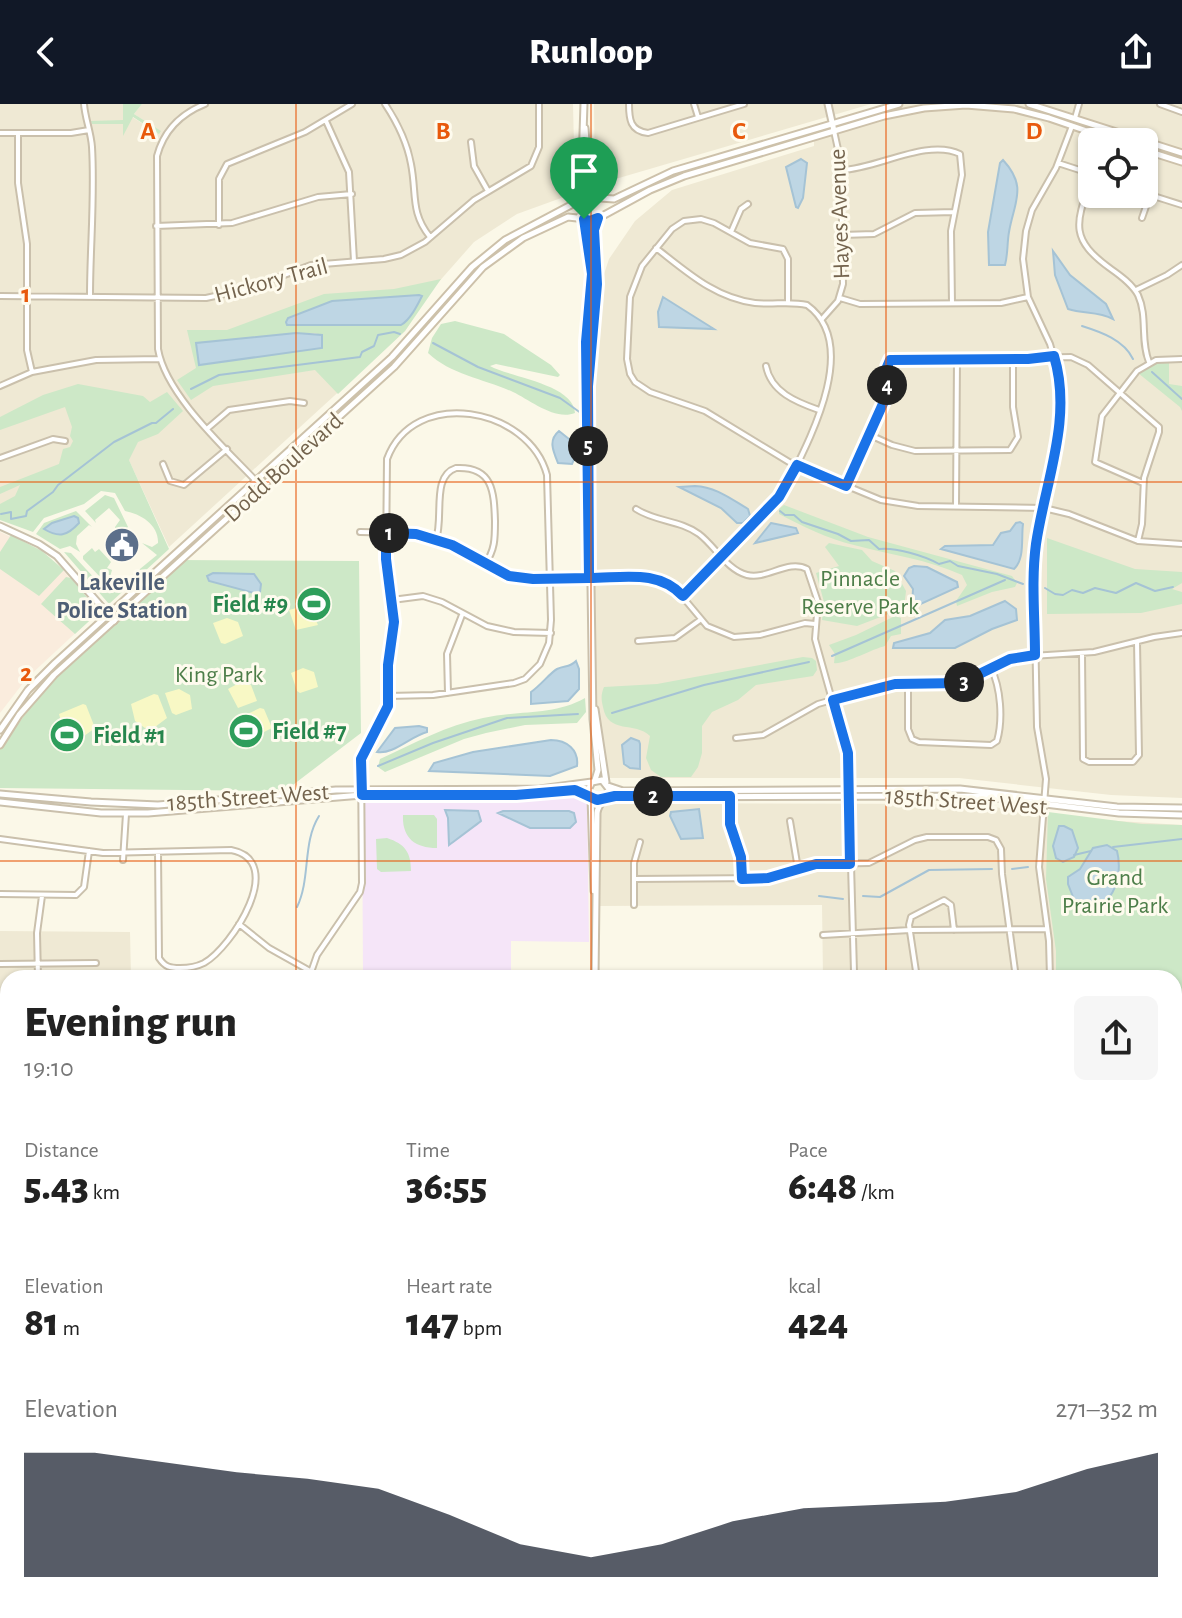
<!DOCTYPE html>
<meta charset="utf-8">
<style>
:root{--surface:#fff;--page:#f6f6f6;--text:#222;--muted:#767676;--accent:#111827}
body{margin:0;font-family:"Alegreya Sans",sans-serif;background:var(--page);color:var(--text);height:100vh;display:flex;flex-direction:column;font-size:30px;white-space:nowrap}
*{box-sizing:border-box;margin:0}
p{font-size:26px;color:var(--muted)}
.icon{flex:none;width:44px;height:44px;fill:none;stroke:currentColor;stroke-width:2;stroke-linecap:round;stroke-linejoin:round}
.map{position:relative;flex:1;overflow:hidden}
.side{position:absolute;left:0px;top:866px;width:1182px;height:648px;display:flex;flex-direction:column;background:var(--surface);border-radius:24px 24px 0 0;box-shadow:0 2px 6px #0004}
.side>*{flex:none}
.controls{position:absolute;left:1078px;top:24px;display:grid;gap:16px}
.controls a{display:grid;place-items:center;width:80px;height:80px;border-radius:12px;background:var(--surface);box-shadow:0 2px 6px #0004;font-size:40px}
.pin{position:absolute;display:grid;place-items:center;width:68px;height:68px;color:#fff;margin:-82px -34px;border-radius:50% 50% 50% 0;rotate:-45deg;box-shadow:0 0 8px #0007}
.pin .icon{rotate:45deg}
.km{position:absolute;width:40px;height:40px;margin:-20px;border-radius:50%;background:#222;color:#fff;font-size:22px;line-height:40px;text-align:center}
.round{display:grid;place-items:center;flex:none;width:84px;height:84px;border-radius:12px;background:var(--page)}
.head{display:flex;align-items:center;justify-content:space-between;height:136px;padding:0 24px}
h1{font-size:44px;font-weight:800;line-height:60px}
.metrics{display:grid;grid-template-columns:repeat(3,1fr);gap:12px;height:136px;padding:8px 24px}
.metrics div{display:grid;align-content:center}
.metrics b{font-size:40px;font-weight:800}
.metrics small{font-size:22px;font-weight:400}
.metrics p{font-size:22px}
.chart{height:224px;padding:16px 24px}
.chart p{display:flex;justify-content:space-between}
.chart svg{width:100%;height:144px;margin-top:8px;fill:var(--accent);opacity:.7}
header{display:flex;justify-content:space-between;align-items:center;height:104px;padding:0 24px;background:var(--accent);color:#fff;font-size:36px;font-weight:800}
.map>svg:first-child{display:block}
</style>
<header><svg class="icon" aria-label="back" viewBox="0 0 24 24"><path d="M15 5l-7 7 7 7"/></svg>Runloop<svg class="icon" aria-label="share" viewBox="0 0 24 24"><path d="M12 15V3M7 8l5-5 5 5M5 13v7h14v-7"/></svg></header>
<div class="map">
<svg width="1182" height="1514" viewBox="0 0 1182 1514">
<rect width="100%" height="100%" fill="#fbf8e8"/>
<path fill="#efe9d4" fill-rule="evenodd" d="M0,0H123L132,13L158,29L160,27L134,10L142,0H573L575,89L517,110L474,138L429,189L405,227L169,443L115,326L0,406Z
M594,0H871L595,81Z
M905,0H1182V694L1111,691L959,674H591L587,227H597L603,173L609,155L635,117L672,86L814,42V28ZM1092,38H1144V90H1092Z
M594,699L968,700L1102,716L1182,721V914H1174V874H823L822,801L595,802Z
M0,827L130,828L131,874H8V1506H592V1514H0Z"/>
<path fill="#faecdd" d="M0,428L29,441L62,465L98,508L27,574L0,609Z"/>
<path fill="#f5e5f8" d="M362,689H587L589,838L511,837V874H363Z"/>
<path fill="#cde8c7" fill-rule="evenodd" d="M123,0H142L134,10L161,27L159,30L133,13L123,32V20H92L91,17L123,16Z
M764,42L748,50L658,79L620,99L618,96L668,72Z
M561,110L562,113L506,142L480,163L399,254L313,330L406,243L472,166L503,141Z
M441,175L405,227L338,290L315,266L213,282L191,296L177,276L196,264L187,226H227L324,190L394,185ZM422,193L406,218L401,221H288ZM296,229H318L199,261L197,239Z
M455,217L504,230L551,261L560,271L558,273L496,260L490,262C509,273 574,280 575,309C555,317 530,296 513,288C485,275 451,271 428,249L432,234L441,220Z
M1169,257V280L1182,282V307L1180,303L1138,269L1152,259Z
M78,280L143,292L150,298L167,288L183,307L158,330L138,338L129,356L169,445L109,500L64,448L71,449L99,479L118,483L157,451L142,439L152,443L158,439C159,421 141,410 125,407L115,389L101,387L84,400L44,414L33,428L0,416V400L15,392L20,381L0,390V383L59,360L63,345L70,343L73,337L70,332L72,323L65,303L0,326V313L43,291Z
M105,391L114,394L128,423L126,425L131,430L126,434L121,429L116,433L115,423L120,416L109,404L95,416L96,419L85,407Z
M784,401L868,433L1012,472L1017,479L1015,483L992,488L957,502L956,497L967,481L962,471C926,455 891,451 854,441C828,435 802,422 779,410V405Z
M76,407L92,423L89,421L77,432L76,440L80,448L70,442L60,445L36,430L44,419Z
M202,429L178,456L359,457L361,629L285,687L0,684V645L63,558Z
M11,431L42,447L64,466L39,492L0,465V448Z
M1047,434L1135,465L1182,468V479L1172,485L1182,488V500L1141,509L1047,510Z
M829,439L862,446L872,457L895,467L906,487L904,504L857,522L822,516L824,498L816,469L839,462L825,443Z
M92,444L95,448L99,445L111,458L107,464L112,466L110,473L105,471L101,474L83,455V452Z
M66,473L71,474L99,508L75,530L41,500Z
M895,512L901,514V530L891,532L885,542C872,545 844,561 834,559L835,550L829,541L856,531Z
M803,553L812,554L816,557L817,566L813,572L756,581L738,596L712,608L702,622V649L698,663L691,673H661L651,666L646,654L650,632C635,617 608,631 603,603C601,595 601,590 604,583L657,580Z
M585,594L586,608L577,619L525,621L486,629L464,635L385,668L378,663L380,655C413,640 447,621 483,614C519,606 553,612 585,594Z
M1048,708L1142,720L1182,721V914H1174V874H1056V847L1046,775Z
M403,711H434L437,715V744C414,744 402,733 403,711Z
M387,734C405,740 411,748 411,767L381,768L377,765L376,735Z
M114,1506H206L215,1514H58L59,1510L81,1513Z"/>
<path fill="#f8f8c5" d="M300,503L311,505L318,521L296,526L289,506Z
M227,514L238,518L243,532L225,540L221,539L213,519Z
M303,564L314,568L318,583L300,589L297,587L291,569Z
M239,579L251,581L257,597L238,604L228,585Z
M179,585L190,591L192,605L176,611L172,609L165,589Z
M154,590L158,591L167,614L155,623L145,624L135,617L131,600Z
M83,600L86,601L95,624C84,632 76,640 64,628L59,610Z
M260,604L264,605L272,624L262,629H254L246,623L243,612Z"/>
<path fill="#bed6e4" stroke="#a5c3d5" stroke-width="2" d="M801,55L807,59L803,94L798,104L796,103L786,63Z
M1003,56C1028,83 1014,98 1009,128C1007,139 1008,150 1005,161H989L988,128L1000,59Z
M1053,147L1070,171L1106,200L1113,215C1098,207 1084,210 1068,205L1055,171Z
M419,191L422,192C417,202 410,216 401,221H287L286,218L288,214L332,197Z
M663,193L714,225L659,223L658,208Z
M296,229L322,231V244L199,261L196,239Z
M559,327L574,339L576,351L572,360L558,359C553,347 548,336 559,327Z
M695,382C716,383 731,395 748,405L750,412L743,419H737L721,404L679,383Z
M74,412L78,414L79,419C67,432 59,434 44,425L52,419Z
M1020,418L1023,420C1021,434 1025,455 1014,465L941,445L945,442L993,441L1001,429L1010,427L1016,419Z
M771,419L796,424L798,429L755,439Z
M914,462L927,463L957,478L958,483L912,504L913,485L904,472L909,464Z
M213,469L254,470L261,480L260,488L258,490L209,477L207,472Z
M1005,497L1016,505L1017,516L992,525L955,544H893L894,539L930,529L945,516L970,512Z
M576,557L579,565V585L568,597L531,600V588C540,582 551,568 557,565C565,561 569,564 576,557Z
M419,622L427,624V628C411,632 393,651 377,648L395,624Z
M631,634L639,637L640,640V665L630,664L624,660L622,641Z
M551,636C567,636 579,646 577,662L550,672L429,667L434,659L473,648Z
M699,705L703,734L681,735L670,712L671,708Z
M445,706L478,707L481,717C480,718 453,738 449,741L448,714Z
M503,707H569L574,709L576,718L570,724H530L498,709Z
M1059,722H1064L1072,726L1078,744L1074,753L1063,758L1056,754L1053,742Z
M1107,741L1117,747C1124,774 1111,812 1077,803L1068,780V773L1080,765L1093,744Z"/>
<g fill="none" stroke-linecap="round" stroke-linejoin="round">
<path stroke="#a5c3d5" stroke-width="2" d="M1082,222C1101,228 1124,236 1133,255
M433,239L478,263L560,294L585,312
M1152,268L1182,295
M191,285L219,271L360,253L362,248L374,242L378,231L394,228L400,230
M780,407L785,411H794L802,418L838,430L851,437L869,436L879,445C895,443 925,452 939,460L950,457L958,462L997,470L1023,480
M1,410L11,408V415L26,412L27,407L53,388L58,381L114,338L152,319H156L173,305
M1045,484L1055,490L1063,491L1072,486L1083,489L1095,484L1116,489L1136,479L1155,487L1173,483
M832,552L1005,476
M612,609L704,581L809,558
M378,662L433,639L507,614L578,610
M1113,743L1182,735
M1074,751L1091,747
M1012,765L1028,763
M819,792L843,795
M863,792L880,793L929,766L992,765
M297,803C311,774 302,739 319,712
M1174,1170L1182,1166"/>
<defs>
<path id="minor" d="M84,0C85,14 91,28 92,43C95,93 90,143 90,192
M205,0C180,10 164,26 157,52L158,245C166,291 224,343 256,377
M385,0C397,18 407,38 411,60C417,90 410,108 430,133
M629,0C629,15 630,27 648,29L744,0
M694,0L698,13
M1160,0L1182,8
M1075,14L1079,0
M326,17L349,68L354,157
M0,29H71L89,26
M471,38L474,62L488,87
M1058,59L1092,70
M842,66C877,65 927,34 960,50L962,71L951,127L952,199
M1092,73C1076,119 1068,134 1111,165C1121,172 1132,180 1138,191C1148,213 1140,236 1149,258
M1144,89L1182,101
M1142,114L1150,91
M219,121V75L227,60L305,28L352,0
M156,122L232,119L318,93L352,90
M731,128L741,105L748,100
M842,131L874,130L915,109L954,108
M656,144C687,168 715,194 755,199C773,201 790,197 807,201C861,240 810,335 787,381L779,393L683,492
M1136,186L1167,171L1182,161
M0,192L206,194L247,185L311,161L384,155L401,151L425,138L474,96L531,62L539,43V0
M840,194L860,200L1001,199L1028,193
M788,199V155L783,145L750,139L714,119L701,115L684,117L672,125L642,162L630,193L627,255L630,270L635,278L650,288L705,307L789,358L881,396L918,402L1044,404L1069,410L1138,437L1182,440
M822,215L838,197L843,180L841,59L834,27
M766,262C771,288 796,298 819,306
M32,268L96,256L160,255
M0,282L32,268L27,246V140L18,79V29
M208,324L229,306L290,297L304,299
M870,331L892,341L915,347L1010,346L1018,333L1013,303V255
M0,354L53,335L65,337
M163,360L170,377L184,381L227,345
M1143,379L1095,358L1102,312L1137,267L1156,256L1182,255
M846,382L886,293L887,263L890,256L1071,253L1088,261L1159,323V328L1144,374L1142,420L1138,437
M956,402L957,255
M636,405C656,418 680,416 699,430C715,442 727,466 747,471C767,476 788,455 807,465L818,498L815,535L848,653L854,868L851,874
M360,428L404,429L425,433L457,443L497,467L518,474L654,473L676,485L707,522L734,533L760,531L805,519L815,520
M436,436C444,412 431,372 456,364C493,362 494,388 495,417C495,435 495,446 485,460
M392,496L423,492L442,498L487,522L514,528L551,529
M638,537L675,534L700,516
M1082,550L1083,655L1089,658H1133L1139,651L1137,538
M908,579V625L912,635L919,638L991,641L997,637C1003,616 1001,584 991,564
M448,589L447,550L462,511
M736,634L763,631L818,600L881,582L901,579H957L971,576L1016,553L1094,548L1154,533L1182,529
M730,692V720L740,751L742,775
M790,717L798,765
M0,735L103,749L231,746C288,757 232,843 204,859C196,863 189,864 180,864C170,864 165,863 159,854L158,748
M123,756L126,710
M634,775L768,774L816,760L869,759L915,736L927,733H988L996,736L1001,745L1002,770L1016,874
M0,790L76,791L84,783L89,747
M634,801V759L640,738
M239,820L269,844L310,867
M823,831L910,826L1047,825
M0,860L96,859
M854,868L861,874
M38,874L37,829L42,792
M309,874L317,851L360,788L362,779L361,655L388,602V561L394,518L386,455L387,355C414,282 529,303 547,371L551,516L549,539L540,560L525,575L514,579L433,591L388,592
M917,874L909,821L911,813L944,796L951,801L954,826
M1050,874L1049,837L1039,763L1046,675L1037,623L1034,470L1038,429L1058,329L1061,290L1058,268L1050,240L1028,193L1023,155L1026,127L1032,106L1056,64L1072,22
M0,917H8
M0,971L8,972
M0,1098L8,1091
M0,1179L8,1192
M0,1237L8,1232
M0,1292H8
M77,1506H92
M291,1506L292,1514
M28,1514L30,1506
M498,1514V1506
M554,1514V1506"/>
<path id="tertiary" d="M828,0L834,27
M585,24L588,66L597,94
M583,94L586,84L582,59L584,0
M584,115L592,170L587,265
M0,422L39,440L57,452L114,517
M595,605L606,678
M595,676L598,666L593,615L588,282L598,167L594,126L598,115
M608,682L623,687L960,685L1117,703L1182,704
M0,690L91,698L158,701L336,686L540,685L592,678
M591,693L594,787
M605,693L979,692L1119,709L1182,711
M0,698L101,709H148L362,691H516L575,686L589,690
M595,874L597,709C598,699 607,695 609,685L602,676L592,678L588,686L591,692L597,696L604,695
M0,1139H8
M1174,1142H1182
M361,1514L362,1506"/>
<path id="secondary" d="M1029,0L1182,49
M1144,46L1182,58
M0,626L28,586L55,559L392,253L472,163L505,136L586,93L614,95L673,67L899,0
M0,641L19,611L54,571L394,263L483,163L523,134L568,113L595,116L650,86L684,72L884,12L924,4L966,1L1014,5L1049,14L1119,38"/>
</defs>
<use href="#minor" stroke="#cac0ac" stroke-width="8"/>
<use href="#tertiary" stroke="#cac0ac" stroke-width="9"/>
<use href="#secondary" stroke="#cdc1aa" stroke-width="9"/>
<use href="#minor" stroke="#fff" stroke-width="4"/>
<use href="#tertiary" stroke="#fff" stroke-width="5"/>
<use href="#secondary" stroke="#fff" stroke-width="5"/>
</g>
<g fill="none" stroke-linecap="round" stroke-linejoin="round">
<defs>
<path id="route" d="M584,115L592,170L586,238L589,474L533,475L509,472L452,441L416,430L386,429V455L394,518L388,561V602L361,655L362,691H516L575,686L597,696L615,692H730V720L741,753L742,775L768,774L816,760H850L848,649L833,596L895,580L961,579L1010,555L1035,551C1035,514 1031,477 1036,440C1045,378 1073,315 1054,252L1028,255L890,256L887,263L886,293L846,382L797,361L779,393L683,492C658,465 623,474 589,474L588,282L597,180L594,126L598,114L590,117L584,115"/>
</defs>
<use href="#route" stroke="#fff" stroke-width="16"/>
<use href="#route" stroke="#1a73e8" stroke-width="10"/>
</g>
<path fill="none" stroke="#e8590c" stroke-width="2" stroke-opacity="0.55" d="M296,0V874M591,0V874M886,0V874M0,378H1182M0,757H1182M0,1136H8M1174,1136H1182M296,1506V1514M591,1506V1514M886,1506V1514"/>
<defs>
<symbol id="civic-disc" viewBox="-11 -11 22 22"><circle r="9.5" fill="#5c6f8a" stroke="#fefbee"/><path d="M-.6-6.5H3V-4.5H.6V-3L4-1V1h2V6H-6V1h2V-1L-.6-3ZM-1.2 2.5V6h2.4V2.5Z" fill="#fff"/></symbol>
<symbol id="stadium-disc" viewBox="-11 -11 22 22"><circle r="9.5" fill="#2e9e5b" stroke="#fefbee"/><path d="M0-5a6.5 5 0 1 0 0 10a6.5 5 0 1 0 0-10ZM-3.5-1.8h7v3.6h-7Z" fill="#fff"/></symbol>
</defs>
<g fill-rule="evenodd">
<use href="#civic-disc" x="102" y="421" width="40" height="40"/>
<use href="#stadium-disc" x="294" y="480" width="40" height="40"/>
<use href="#stadium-disc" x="226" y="607" width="40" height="40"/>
<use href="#stadium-disc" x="47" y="611" width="40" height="40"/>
</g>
<g text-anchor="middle" stroke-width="6" stroke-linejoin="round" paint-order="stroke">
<g font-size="24" fill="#74644e" stroke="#fefbee">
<text transform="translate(839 110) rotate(-92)" y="8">Hayes Avenue</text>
<text transform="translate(271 176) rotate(-15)" y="8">Hickory Trail</text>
<text transform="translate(283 363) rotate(-42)" y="8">Dodd Boulevard</text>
<text transform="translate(248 693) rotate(-4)" y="8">185th Street West</text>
<text transform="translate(966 697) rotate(4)" y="8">185th Street West</text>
</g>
<g font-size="24" fill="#4d7e49" stroke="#fefbee">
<text x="860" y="482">Pinnacle<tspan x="860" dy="28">Reserve Park</tspan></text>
<text x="219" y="578">King Park</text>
<text x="1115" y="781">Grand<tspan x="1115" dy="28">Prairie Park</tspan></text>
</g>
<g font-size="24" font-weight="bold" fill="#4e5e75" stroke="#fefbee">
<text x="122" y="486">Lakeville<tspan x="122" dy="28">Police Station</tspan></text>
</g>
<g font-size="24" font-weight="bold" fill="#27864d" stroke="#fefbee" text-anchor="start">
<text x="288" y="508" text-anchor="end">Field #9</text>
<text x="272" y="635">Field #7</text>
<text x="93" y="639">Field #1</text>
</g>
</g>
<g font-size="26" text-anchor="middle" font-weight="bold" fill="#e8590c" stroke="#fefbee" stroke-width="6" stroke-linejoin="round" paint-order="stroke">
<text x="148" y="35">A</text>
<text x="443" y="35">B</text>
<text x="739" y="35">C</text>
<text x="1034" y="35">D</text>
<text x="26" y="198">1</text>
<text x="26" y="577">2</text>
</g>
</svg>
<div class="controls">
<a><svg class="icon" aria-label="locate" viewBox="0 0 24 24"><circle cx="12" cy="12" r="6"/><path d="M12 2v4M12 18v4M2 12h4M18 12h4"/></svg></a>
</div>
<div class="pin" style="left:584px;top:115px;background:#1e9e55"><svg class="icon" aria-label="arrive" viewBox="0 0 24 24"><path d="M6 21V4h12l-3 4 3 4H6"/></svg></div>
<b class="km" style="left:389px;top:429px">1</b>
<b class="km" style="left:653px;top:692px">2</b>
<b class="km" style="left:964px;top:578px">3</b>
<b class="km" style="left:887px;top:281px">4</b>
<b class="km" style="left:588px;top:342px">5</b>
<section class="side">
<div class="head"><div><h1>Evening run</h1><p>19:10</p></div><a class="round"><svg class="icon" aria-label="share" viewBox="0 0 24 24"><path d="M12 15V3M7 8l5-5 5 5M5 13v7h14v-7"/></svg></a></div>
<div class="metrics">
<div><p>Distance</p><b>5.43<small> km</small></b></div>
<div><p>Time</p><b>36:55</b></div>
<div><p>Pace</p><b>6:48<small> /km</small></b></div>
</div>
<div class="metrics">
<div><p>Elevation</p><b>81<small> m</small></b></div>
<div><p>Heart rate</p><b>147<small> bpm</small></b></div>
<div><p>kcal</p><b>424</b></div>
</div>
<div class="chart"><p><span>Elevation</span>271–352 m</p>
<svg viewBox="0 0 160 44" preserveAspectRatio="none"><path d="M0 44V6L10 6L20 9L30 12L40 14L50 17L60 25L70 34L80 38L90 34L100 27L110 23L120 22L130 21L140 18L150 11L160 6V44z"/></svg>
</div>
</section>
</div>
